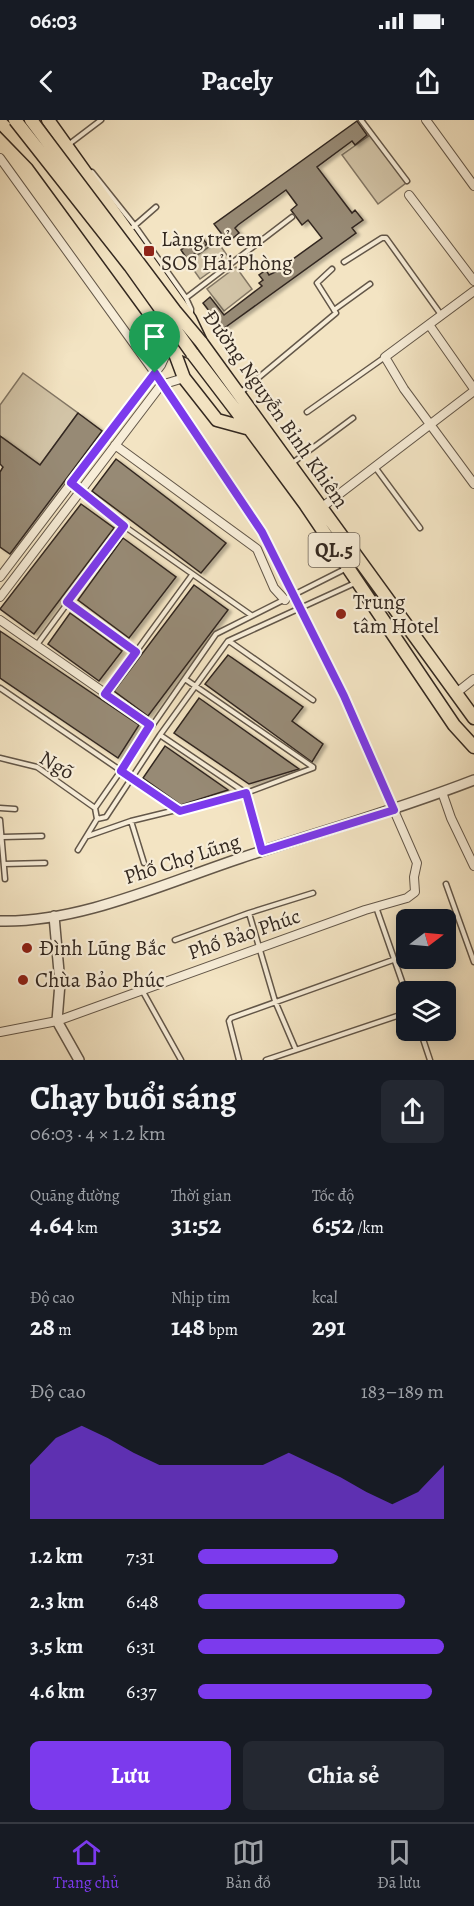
<!DOCTYPE html>
<html lang="vi">
<meta charset="utf-8">
<style>
:root{--surface:#171b24;--page:#242831;--text:#f1f3f6;--muted:#9ea1a6;--line:#363941;--accent:#7c3aed}
body{margin:0;font-family:Alegreya,serif;background:var(--page);color:var(--text);height:100vh;display:flex;flex-direction:column;font-size:22px;white-space:nowrap}
*{box-sizing:border-box;margin:0}
p{font-size:20px;color:var(--muted)}
.icon{flex:none;width:33px;height:33px;fill:none;stroke:currentColor;stroke-width:2;stroke-linecap:round;stroke-linejoin:round}
.map{position:relative;height:940px;overflow:hidden}
.sheet{display:flex;flex-direction:column;background:var(--surface);flex:1}
.sheet>*{flex:none}
.needle{width:39px;rotate:74deg}
.tools{position:absolute;left:396px;top:789px;display:grid;gap:12px}
.tools a{display:grid;place-items:center;width:60px;height:60px;border-radius:9px;background:var(--surface);box-shadow:0 3px 15px #0003;font-size:30px}
.pin{position:absolute;display:grid;place-items:center;width:51px;height:51px;color:#fff;margin:-62px -26px;border-radius:50% 50% 50% 0;rotate:-45deg;box-shadow:0 0 6px #0007}
.pin .icon{rotate:45deg}
.round{display:grid;place-items:center;flex:none;width:63px;height:63px;border-radius:9px;background:var(--page)}
.head{display:flex;align-items:center;justify-content:space-between;height:102px;padding:0 30px}
h1{font-size:33px;font-weight:600;line-height:45px}
.figures{display:grid;grid-template-columns:repeat(3,1fr);gap:9px;height:102px;padding:6px 30px}
.figures div{display:grid;align-content:center}
.figures b{font-size:26px;font-weight:600}
.figures small{font-size:16px;font-weight:400}
.figures p{font-size:16px}
.chart{height:168px;padding:12px 30px}
.chart p{display:flex;justify-content:space-between}
.chart svg{width:100%;height:108px;margin-top:6px;fill:var(--accent);opacity:.7}
.button{display:flex;gap:12px;margin-top:auto;padding:12px 30px}
.button a{flex:1;height:69px;border-radius:9px;background:var(--accent);color:#fff;font-size:24px;font-weight:600;line-height:69px;text-align:center}
.button a+a{background:var(--page);color:var(--text)}
ul{padding:0 30px;list-style:none;font-size:20px}
li{display:grid;grid-template-columns:96px 72px 1fr;align-items:center;height:45px}
li i{height:15px;border-radius:8px;background:var(--accent)}
.status{display:flex;justify-content:space-between;align-items:center;height:42px;padding:0 30px;background:var(--surface);direction:ltr}
.status svg{height:16px;fill:currentColor}
header{display:flex;justify-content:space-between;align-items:center;height:78px;padding:0 30px;background:var(--surface);font-size:27px;font-weight:600}
.tab-bar{display:flex;justify-content:space-around;align-items:center;height:84px;border-top:2px solid var(--line);background:var(--surface);font-size:16px;color:var(--muted)}
.tab-bar a{display:grid;justify-items:center;gap:3px}
.tab-bar .active{color:var(--accent)}
.map>svg:first-child{display:block}
</style>
<div class="status"><b>06:03</b><svg viewBox="0 0 49 12"><path d="M0 12V9h3v3zM5 12V6h3v6zM10 12V3h3v9zM15 12V0h3v12zM26 1h20v11H26zM47 4h2v5h-2z"/></svg></div>
<header><svg class="icon" aria-label="back" viewBox="0 0 24 24"><path d="M15 5l-7 7 7 7"/></svg>Pacely<svg class="icon" aria-label="share" viewBox="0 0 24 24"><path d="M12 15V3M7 8l5-5 5 5M5 13v7h14v-7"/></svg></header>
<div class="map">
<svg width="474" height="940" viewBox="0 0 474 940">
<defs>
<filter id="shadow"><feDropShadow dx="3.5" dy="2" stdDeviation="1.5" flood-color="#0004"/></filter>
</defs>
<rect width="100%" height="100%" fill="#f3e4c3"/>
<filter id="stains"><feTurbulence type="fractalNoise" baseFrequency=".00333" numOctaves="4"/><feColorMatrix values="0 0 0 0 .2 0 0 0 0 .09 0 0 0 0 .02 0 0 0 .5 -.17"/></filter>
<radialGradient id="worn" r=".72"><stop offset=".6" stop-color="#630" stop-opacity="0"/><stop offset="1" stop-color="#630" stop-opacity=".3"/></radialGradient>
<path fill="#d2c4a7" stroke="#827664" stroke-width="1.5" d="M370,15L406,63L378,84L342,35Z
M217,121L229,138L200,159L188,142Z
M236,147L252,169L224,191L207,169Z
M23,253L78,293L40,345L0,316V285Z"/>
<path fill="#978a75" stroke="#332820" stroke-width="1.5" filter="url(#shadow)" d="M357,1L367,15L355,25L352,21L317,47L352,93L355,90L363,100L352,108L356,113L223,209L203,183L210,177L224,195L262,166L259,163L263,160L259,155L266,150L269,155L275,152L322,118L308,100L302,105L291,90L297,85L286,70L238,105L235,108L239,113L233,118L229,113L224,117L214,104Z
M200,115L207,124L187,139L181,130Z
M78,293L102,311L10,434L0,427V352L3,347L0,344V316L40,345Z
M116,339L226,423L201,453L92,371Z
M81,384L114,408L34,514L0,489Z
M123,418L176,457L129,518L78,480Z
M194,465L228,490L148,596L114,571Z
M70,493L122,531L99,561L48,524Z
M0,511L139,605L118,638L0,558Z
M228,535L303,587L292,601L323,624L312,642L205,564Z
M199,578L299,649L249,664L174,613Z
M165,626L228,670L181,685L143,658Z"/>
<g fill="none" stroke-linecap="round" stroke-linejoin="round">
<defs>
<path id="service" d="M361,0L407,61
M68,25L101,0
M92,52L135,106L186,178L191,189V195
M133,107L156,87
M344,142L382,118H386L442,196
M186,178L292,97
M334,190L370,164
M240,273L336,193L317,163L332,149
M307,292L385,237
M291,344L353,298
M375,347L420,408
M72,363L124,406L251,495
M67,482L136,532
M229,521L313,580
M36,526L124,406
M185,559L313,647
M0,568L180,691
M106,573L192,455
M160,615L246,673L262,730
M0,638L37,647L95,688
M0,688L15,689
M97,699L95,688L216,514L345,449
M0,700L5,759
M131,701L144,743
M88,716L131,701L246,673L313,648
M3,717L42,716
M78,730L97,699L106,697L160,615L228,521L355,463
M4,744L45,743
M446,764L474,842
M376,787L406,873
M249,793L313,773
M175,820L249,793L275,881L296,930
M142,870L181,940
M420,910L430,940
M239,940L229,901L231,898L393,840
M266,940L406,893"/>
<path id="minor" d="M426,0L474,66
M0,38L155,253L262,412L344,576L417,743L414,757L415,772L407,778L365,790L57,901L0,912
M409,75L474,161
M474,171L385,237L404,269L474,364
M430,206L474,269
M115,325L257,429L274,468L285,480
M321,388L474,271
M0,457L161,245L171,223
M0,477L161,265L184,258
M0,500L151,605
M455,574L474,559
M442,672L451,698L474,746"/>
<path id="tertiary" d="M54,796L60,863L57,901L79,940
M0,801C80,803 165,763 241,738C319,712 397,690 474,660"/>
<path id="trunk" d="M48,0L190,199L201,222L474,598
M0,2L37,40L171,223L192,233L237,292L305,384L454,605L474,627
M171,223L184,258L217,300L250,309"/>
</defs>
<use href="#service" stroke="#635749" stroke-width="7"/>
<use href="#minor" stroke="#635749" stroke-width="10"/>
<use href="#tertiary" stroke="#635749" stroke-width="12"/>
<use href="#trunk" stroke="#332820" stroke-width="15"/>
<use href="#service" stroke="#f7edd8" stroke-width="4"/>
<use href="#minor" stroke="#f7edd8" stroke-width="8"/>
<use href="#tertiary" stroke="#f7edd8" stroke-width="9"/>
<use href="#trunk" stroke="#f3e4c3" stroke-width="12"/>
<defs>
<path id="trunk-bridge" d="M15,0L130,146L192,233
M31,0L175,191L201,222"/>
</defs>
<use href="#trunk-bridge" stroke="#332820" stroke-width="15" stroke-linecap="butt"/>
<use href="#trunk-bridge" stroke="#f3e4c3" stroke-width="12"/>
</g>
<g fill="none" stroke-linecap="round" stroke-linejoin="round">
<defs>
<path id="route" d="M155,253L262,412L344,576L394,690L262,731L246,673L180,691L121,651L150,605L105,574L136,532L67,482L124,406L71,363Z"/>
</defs>
<use href="#route" stroke="#fff" stroke-width="12"/>
<use href="#route" stroke="#7c3aed" stroke-width="8"/>
</g>
<g fill="#8f2418" stroke="#f7edd8" stroke-width="2">
<rect x="143" y="125" width="12" height="12" rx="3"/>
<circle cx="341" cy="494" r="6"/>
<circle cx="27" cy="828" r="6"/>
<circle cx="23" cy="860" r="6"/>
</g>
<g text-anchor="middle" stroke-width="4.5" stroke-linejoin="round" paint-order="stroke">
<rect fill="#f7edd8" stroke="#6e6357" stroke-width="1.5" x="308.5" y="413" width="51" height="34" rx="4.5"/>
<g font-size="20" font-weight="bold" fill="#332820">
<text x="334" y="437">QL.5</text>
</g>
<g font-size="21" fill="#332820" stroke="#f7edd8" text-anchor="start">
<text x="161" y="126">Làng trẻ em<tspan x="161" dy="24">SOS Hải Phòng</tspan></text>
<text x="353" y="489">Trung<tspan x="353" dy="24">tâm Hotel</tspan></text>
<text x="39" y="835">Đình Lũng Bắc</text>
<text x="35" y="867">Chùa Bảo Phúc</text>
</g>
<g font-size="21" fill="#332820" stroke="#f7edd8">
<text transform="translate(276 289) rotate(55)" y="7">Đường Nguyễn Bỉnh Khiêm</text>
<text transform="translate(57 645) rotate(31)" y="7">Ngõ</text>
<text transform="translate(182 739) rotate(-18)" y="7">Phố Chợ Lũng</text>
<text transform="translate(244 814) rotate(-19)" y="7">Phố Bảo Phúc</text>
</g>
</g>
<rect width="100%" height="100%" filter="url(#stains)"/>
<rect width="100%" height="100%" fill="url(#worn)"/>
</svg>
<div class="tools">
<a><svg class="needle" viewBox="-14 -14 28 28"><path d="M0-13l5 13h-10z" fill="#e53935"/><path d="M0 13l5-13h-10z" fill="#9ea1a6"/></svg></a>
<a><svg class="icon" aria-label="layers" viewBox="0 0 24 24"><path d="M12 4l9 5-9 5-9-5zM3 14l9 5 9-5"/></svg></a>
</div>
<div class="pin" style="left:155px;top:253px;background:#1e9e55"><svg class="icon" aria-label="arrive" viewBox="0 0 24 24"><path d="M6 21V4h12l-3 4 3 4H6"/></svg></div>
</div>
<section class="sheet">
<div class="head"><div><h1>Chạy buổi sáng</h1><p>06:03 · 4 × 1.2 km</p></div><a class="round"><svg class="icon" aria-label="share" viewBox="0 0 24 24"><path d="M12 15V3M7 8l5-5 5 5M5 13v7h14v-7"/></svg></a></div>
<div class="figures">
<div><p>Quãng đường</p><b>4.64<small> km</small></b></div>
<div><p>Thời gian</p><b>31:52</b></div>
<div><p>Tốc độ</p><b>6:52<small> /km</small></b></div>
</div>
<div class="figures">
<div><p>Độ cao</p><b>28<small> m</small></b></div>
<div><p>Nhịp tim</p><b>148<small> bpm</small></b></div>
<div><p>kcal</p><b>291</b></div>
</div>
<div class="chart"><p><span>Độ cao</span>183–189 m</p>
<svg viewBox="0 0 160 44" preserveAspectRatio="none"><path d="M0 44V22L10 11L20 6L30 11L40 17L50 22L60 22L70 22L80 22L90 22L100 17L110 22L120 27L130 33L140 38L150 33L160 22V44z"/></svg>
</div>
<ul>
<li><b>1.2 km</b>7:31<i style="width:57%"></i></li>
<li><b>2.3 km</b>6:48<i style="width:84%"></i></li>
<li><b>3.5 km</b>6:31<i style="width:100%"></i></li>
<li><b>4.6 km</b>6:37<i style="width:95%"></i></li>
</ul>
<div class="button"><a>Lưu</a><a>Chia sẻ</a></div>
</section>
<nav class="tab-bar">
<a class="active"><svg class="icon" aria-label="home" viewBox="0 0 24 24"><path d="M3 11l9-7 9 7M6 9v11h12V9"/></svg>Trang chủ</a>
<a><svg class="icon" aria-label="map" viewBox="0 0 24 24"><path d="M3 6l6-2 6 2 6-2v14l-6 2-6-2-6 2zM9 4v14M15 6v14"/></svg>Bản đồ</a>
<a><svg class="icon" aria-label="saved" viewBox="0 0 24 24"><path d="M7 4h10v16l-5-4-5 4z"/></svg>Đã lưu</a>
</nav>
